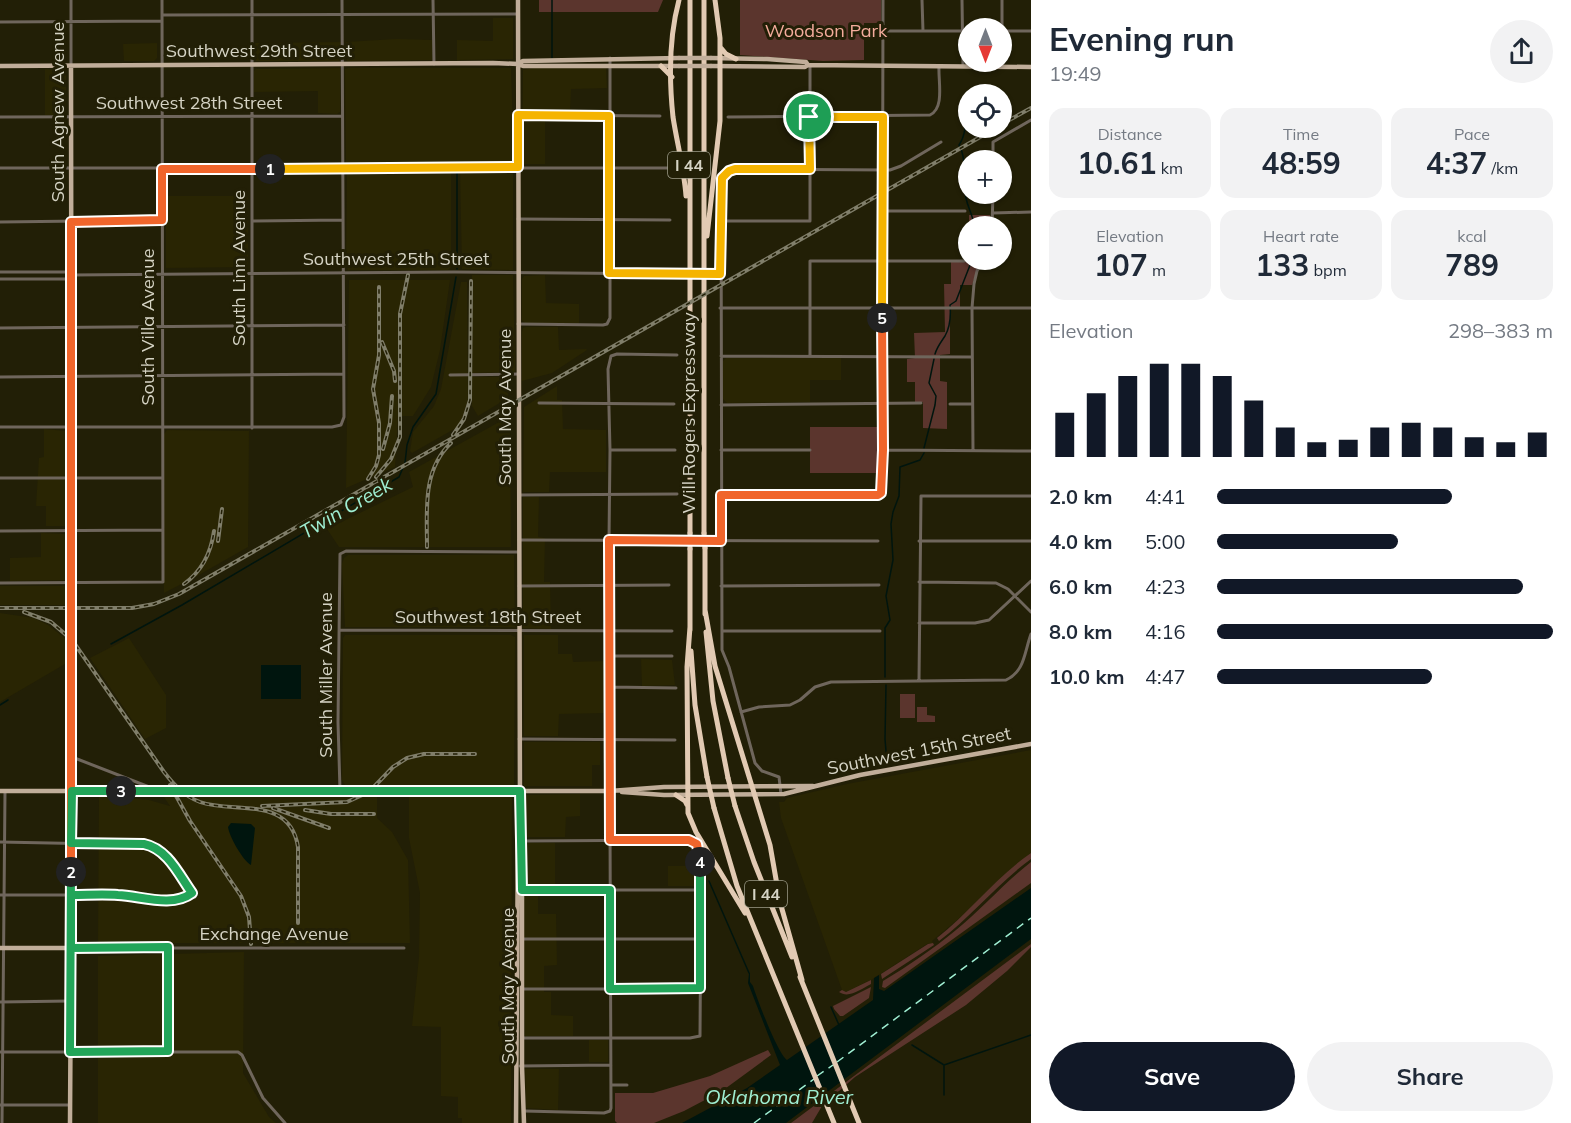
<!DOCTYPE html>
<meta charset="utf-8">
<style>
:root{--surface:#fff;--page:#f2f2f3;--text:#1f2937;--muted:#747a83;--accent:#111827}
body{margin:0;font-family:Mulish,sans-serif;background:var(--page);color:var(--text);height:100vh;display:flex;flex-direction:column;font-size:22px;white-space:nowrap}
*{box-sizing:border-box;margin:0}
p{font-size:20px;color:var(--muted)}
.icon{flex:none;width:33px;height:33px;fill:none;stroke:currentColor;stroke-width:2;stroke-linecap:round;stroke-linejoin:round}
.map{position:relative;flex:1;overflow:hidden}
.sheet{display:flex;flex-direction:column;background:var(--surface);width:540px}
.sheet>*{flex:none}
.needle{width:39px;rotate:180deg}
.tools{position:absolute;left:958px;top:18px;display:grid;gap:12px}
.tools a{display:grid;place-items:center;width:54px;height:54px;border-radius:50%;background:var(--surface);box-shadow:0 2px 4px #0004;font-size:30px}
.pin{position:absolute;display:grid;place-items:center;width:51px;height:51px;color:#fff;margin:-26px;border:3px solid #fff;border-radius:50%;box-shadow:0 2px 6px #0007}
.km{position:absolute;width:30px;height:30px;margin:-15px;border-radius:50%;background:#222;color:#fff;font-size:16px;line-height:30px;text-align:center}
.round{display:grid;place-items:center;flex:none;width:63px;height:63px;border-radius:32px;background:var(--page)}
.overview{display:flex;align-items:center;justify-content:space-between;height:102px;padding:0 18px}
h1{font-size:33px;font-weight:700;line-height:45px}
.stats{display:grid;grid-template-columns:repeat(3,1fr);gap:9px;height:102px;padding:6px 18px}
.stats div{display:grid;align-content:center;border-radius:15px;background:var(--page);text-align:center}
.stats b{font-size:30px;font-weight:700}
.stats small{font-size:16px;font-weight:400}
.stats p{font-size:16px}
.chart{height:168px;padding:12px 18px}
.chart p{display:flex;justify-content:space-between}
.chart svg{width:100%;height:108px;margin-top:6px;stroke:var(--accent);stroke-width:6}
.button{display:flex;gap:12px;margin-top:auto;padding:12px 18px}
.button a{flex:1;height:69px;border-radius:36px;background:var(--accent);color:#fff;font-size:24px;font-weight:700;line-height:69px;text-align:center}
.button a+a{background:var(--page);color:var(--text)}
ul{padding:0 18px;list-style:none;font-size:20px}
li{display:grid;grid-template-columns:96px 72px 1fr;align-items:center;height:45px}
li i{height:15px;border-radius:8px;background:var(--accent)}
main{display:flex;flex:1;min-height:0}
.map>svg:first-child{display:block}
</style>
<main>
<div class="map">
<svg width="1031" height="1123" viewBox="0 0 1031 1123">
<rect width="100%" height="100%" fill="#221f06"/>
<path fill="#292503" d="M493,18H513V59L457,60V40L493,41Z
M396,39L432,40V60L347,61L346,42Z
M341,42V59L339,61H256L255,43Z
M157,43V58L154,61H124L123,44Z
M340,68V112L337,114L318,113V91L254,92V71L256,69Z
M348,68H511L514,163L512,165L347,166L346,165L345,69Z
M534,68H606L607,88L571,89L570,112H545V164H522L523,70Z
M45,69L66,71V115H45Z
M460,169H513V270L462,269Z
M347,170H451V267L448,270H348L346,265Z
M166,196H248V267L166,268Z
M472,275H513L515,372L472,373Z
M545,275L546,303L579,304V323H525L522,320V279L524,276Z
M349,280H450L440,350L431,387L413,416H398L395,467L346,488Z
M461,282H467L468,400L464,413L460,425L456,428L412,453L410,451L413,432L434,406L441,389Z
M526,327H558L559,350L586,349L587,350L552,373L522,381V332L523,328Z
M726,358H841V380H810V402L727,403L723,399V361Z
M472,377H508V398L478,416L472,406Z
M557,386V400H562L563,429L606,430V472H550L549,492H523L524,407Z
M510,416L511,547H339L327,529L413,487L409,472Z
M44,429L67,431V526H46V506H36L39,458L44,457Z
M167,430L249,431L248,547L197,576L164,593V434Z
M523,497H539L538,537L545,538L544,582H550L551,629L523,628Z
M41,533L67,534L66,580L10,581V558L41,557Z
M348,555H514L515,627H345L342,564L344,558Z
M0,586H66V605H0Z
M0,613L34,618L48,625L66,639V653L65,664L0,702Z
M345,635H511L515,637L514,786L345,785L342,780L343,638Z
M524,635H558V654H572L573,662L606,661V713L559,714L558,736H524Z
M129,638L166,695V728L145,739L90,658Z
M641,659L672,660L675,685L642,686Z
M524,742H600V765H592V786H524Z
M1031,750V853L1008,872L974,906L932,941L933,943L927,944L871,980L846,992L842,990L781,818L779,802H784L787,798L847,784Z
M162,794H377V818L392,832L408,860L410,943H98L99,795L149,800L170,806Z
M580,794V816L566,817L565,837H525V795Z
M512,795L511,1123H462V1118H458V1097L441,1096V1027L412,1026L419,957L420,893L409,838V796Z
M525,843H555V888H538V914H556L557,965L544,966V992H551V1015L573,1016V1036H525L523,897L524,892Z
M668,866H697L698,886H668Z
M244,952L243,1073L269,1117L276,1123H98V956Z
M589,1040H608V1062H589Z
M525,1069H559L558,1110L526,1108Z"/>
<path fill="#5b352d" d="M539,0H663L658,12H539Z
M740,0H881V23H864V60L823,61L740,55Z
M969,215H990L991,226H969Z
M969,260H981L972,285H960V307H950V354L940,355V381L947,382V429L923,428V402H915V382H907V359L915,358L914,333L945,332L944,284H951V262H969Z
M810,427H881V473H810Z
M900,694H915V718H900Z
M917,707H927V715L935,716V722H917Z
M1031,853V859C998,883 972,916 939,941L937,938C970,912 996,877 1031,853Z
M1031,862V883L885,988L882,987L883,981C908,966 933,949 956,930C982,909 1004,883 1031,862Z
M933,943L934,945L882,979L881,974L928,944Z
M1031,944V947L1007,971L966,1005L855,1077L822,1106L812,1123H791Z
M871,980V984C861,989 849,999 839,992L842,990L846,992Z
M871,987L869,998L843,1016H840L834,1009L833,1006Z
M768,1050L771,1055L722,1091L684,1111L654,1123H617L615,1121V1093H653L710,1076Z"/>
<path fill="#00150e" d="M261,665H301V699H261Z
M231,823L251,824L255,828L251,865C243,861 229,836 228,827Z
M1031,888V939L786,1123H682L747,1088L780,1065L748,983L749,973H750V982L753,986C757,999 778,1054 787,1060L873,1000L874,978L879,975V989L884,991Z"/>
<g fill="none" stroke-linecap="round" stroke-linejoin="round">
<path stroke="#00150e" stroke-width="1.5" d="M552,58V0
M969,116C963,126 967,134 959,145C967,158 963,182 966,198C968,209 973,214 974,226
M457,269V171
M935,354C937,347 941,342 945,336C950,327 951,316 950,305L956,301L972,260
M924,448L935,405L936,396L929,383L934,359
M111,644L182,605L399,477L405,463L407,445L413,427L436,394L456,277
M885,677V628L890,620L886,596L893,560L891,524L893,512L899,496L900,467L920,460L924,453
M886,685L885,739L887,763
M0,705L8,700
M709,881L749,973
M831,1007L839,1025
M912,1045L944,1065L1031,1035
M944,1066V1095"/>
<path stroke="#9fefd3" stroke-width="1.5" stroke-dasharray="8 6" stroke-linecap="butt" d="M837,1062L1031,918
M817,1076L833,1065
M754,1123L814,1079"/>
<path stroke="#6f665c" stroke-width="3" d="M71,0V66
M252,0V428
M433,0L434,64
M922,0L923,31
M962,0L963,66
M1002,0V28
M162,15L517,14
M0,22L162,21
M883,31H969
M1002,31H1031
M518,115L660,116
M0,117L342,116
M728,117L930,115C945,108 938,81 939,66
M993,160V142L1031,120
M0,168H670
M882,211H965
M993,213L1031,212
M518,219L670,220
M253,221L343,220
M720,221H810V65
M0,222L162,220
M992,226L993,194
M0,272H66L71,275L454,272L681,274
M0,279H66L71,275
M720,308H1031
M518,324L603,325L607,324L610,318V58
M0,328L344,325
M721,356L972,357
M810,356V261H964
M450,375L519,374
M0,377L343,374
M539,403L674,404
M950,404H972
M721,405L921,403
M0,427H332L341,425L344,417L342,0
M610,450H675
M721,450H810
M883,450L1031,451
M973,451L972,308L974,284L977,271L983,260
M0,478H162
M519,495L677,494
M721,495H878L882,490L883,0
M0,531L163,530
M519,540L878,541
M919,541H1031
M919,582L996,583L1008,589L1031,612
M0,583L163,582L162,0
M519,586L669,585
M721,586L879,585
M919,623H975L989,620L1031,581
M340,630L672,631
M722,631H880
M610,656H672
M919,681L921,496H1031
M610,687L676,688
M741,712L759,707L790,705L800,700L815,687L831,682L1006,680C1025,671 1024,653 1031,634
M519,739L675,740
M72,757L157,790
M340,790L338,722L340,554L346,551L519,552
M781,794L779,777L762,771L755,763L729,667L722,650L721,180L727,173L735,169L890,170L901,166L941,142
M0,842L151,845L165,855L195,897
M523,890H701
M0,895H118L143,899H169L185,898L191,893
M523,939H701
M168,947V1051
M71,948H404
M522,989L700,988
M0,1002L70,1001
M522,1038H690L700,1036L701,890V866L697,844L689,840L522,841
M0,1052H238L242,1055L263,1098L285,1123
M520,1066L611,1065
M612,1085H627
M0,1105H70
M524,1111L604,1113L610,1111L611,1108L609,540L610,450L608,369L611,356L617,354L677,355
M2,1123L5,792"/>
<path stroke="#c1ae9a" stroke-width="4.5" d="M518,0L520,814L522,835V1066L524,1123
M711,58L767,59L806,62L808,65
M518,64L523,61L679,58
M0,66L493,63L518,64L523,66H679
M711,66L805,67L808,65L1031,67
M0,791H610L664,787L813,786
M622,792L664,795L784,794L860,775L1031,744
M0,948H71
M70,1123L72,791L71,66
M516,1123L518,826"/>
<path stroke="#e2cab3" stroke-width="5" d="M679,0C669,37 669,79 673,117C677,143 684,169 686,196
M690,0V533
M704,0V533
M721,48L726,54L736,59
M661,66L672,77
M707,236L720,121V38L715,0
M705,548V614
M690,549V630
M705,610L715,666L770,845L780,902L802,980
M690,627L687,667L688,813L696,832L745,913
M706,632L713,701L728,778
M691,651L695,705L707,777
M676,795L685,801L687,805
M735,806L754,862L792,957
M714,808L737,886L834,1123
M800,977L859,1123"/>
<defs>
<path id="rail" d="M1002,124L1031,108
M382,342L394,371L395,381
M453,435L464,419L470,400L471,281
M383,449L390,423L392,396
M376,477L391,459L400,437V314L408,275
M368,479L376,466L379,455V423L373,389L379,355V287
M218,541L222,509
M427,547C427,511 422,470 451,443
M184,584C202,571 211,553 214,531
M0,608H132L154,604L179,594L996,128
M24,612L51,622L72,640L164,772C174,785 184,796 200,802C234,814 290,795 298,847V923
M170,785L190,821L241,896L249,917L251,944
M262,806L347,802L369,792L393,767L407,758L424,754H475
M273,808L329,828
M305,810L331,814H374"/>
</defs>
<use href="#rail" stroke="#807e6a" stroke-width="4"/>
<use href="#rail" stroke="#221f06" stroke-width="1.5" stroke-dasharray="4.5" stroke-linecap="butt"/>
<path stroke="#6f665c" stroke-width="3" d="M681,274H713"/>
<path stroke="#c1ae9a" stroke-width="4.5" d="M679,58H711
M679,66H711"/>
<path stroke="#e2cab3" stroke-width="5" d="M704,533L705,548
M690,549V533
M707,777L714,808
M728,778L735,806"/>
</g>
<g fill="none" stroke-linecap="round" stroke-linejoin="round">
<defs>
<path id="split-1" d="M270,169L518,167V115L609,116V273L720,274L722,178L729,171L735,169H810L809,117"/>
<path id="split-2" d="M71,872V222L162,220V169H270"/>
<path id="split-3" d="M71,872L70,1052L168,1051V947L71,948V895C87,895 103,894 118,895C141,896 172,908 192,893C179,875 168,849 144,844L71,843L72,791H121"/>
<path id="split-4" d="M121,791H520L522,890H610V989L700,988V862"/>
<path id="split-5" d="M700,862L697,844L689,840H610L609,540L721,541V495H878L881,493L883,450L882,318"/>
<path id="split-6" d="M809,117H883L882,318"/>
</defs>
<use href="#split-1" stroke="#fff" stroke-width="12"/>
<use href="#split-2" stroke="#fff" stroke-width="12"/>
<use href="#split-3" stroke="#fff" stroke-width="12"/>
<use href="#split-4" stroke="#fff" stroke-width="12"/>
<use href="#split-5" stroke="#fff" stroke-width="12"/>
<use href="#split-6" stroke="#fff" stroke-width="12"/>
<use href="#split-1" stroke="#f5b400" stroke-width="8"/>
<use href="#split-2" stroke="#f0652b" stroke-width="8"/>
<use href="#split-3" stroke="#22a559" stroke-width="8"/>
<use href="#split-4" stroke="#22a559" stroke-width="8"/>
<use href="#split-5" stroke="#f0652b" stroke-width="8"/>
<use href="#split-6" stroke="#f5b400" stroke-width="8"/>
</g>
<g text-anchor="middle" stroke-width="6" stroke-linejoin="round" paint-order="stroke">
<g fill="#221f06" stroke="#9f9d8b" stroke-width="1.5">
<rect x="668" y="152" width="42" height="26" rx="4.5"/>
<rect x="745" y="881" width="42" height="26" rx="4.5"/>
</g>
<g font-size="16" font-weight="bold" fill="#d5d3c4">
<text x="689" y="171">I 44</text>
<text x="766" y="900">I 44</text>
</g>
<g font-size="18" fill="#f4ac9c" stroke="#221f06">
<text x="826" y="37">Woodson Park</text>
</g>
<g font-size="18" fill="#d5d3c4" stroke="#221f06">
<text x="259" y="57">Southwest 29th Street</text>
<text x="189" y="109">Southwest 28th Street</text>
<text transform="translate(58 112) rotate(-90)" y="6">South Agnew Avenue</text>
<text x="396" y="265">Southwest 25th Street</text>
<text transform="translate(239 268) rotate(-90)" y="6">South Linn Avenue</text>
<text transform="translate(148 327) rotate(-90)" y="6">South Villa Avenue</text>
<text transform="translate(505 407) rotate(-90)" y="6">South May Avenue</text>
<text transform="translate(689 413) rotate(-90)" y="6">Will Rogers Expressway</text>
<text x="488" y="623">Southwest 18th Street</text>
<text transform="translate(326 675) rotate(-90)" y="6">South Miller Avenue</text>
<text transform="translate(919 751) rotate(-11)" y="6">Southwest 15th Street</text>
<text x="274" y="940">Exchange Avenue</text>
<text transform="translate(508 986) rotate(-90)" y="6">South May Avenue</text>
</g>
<g font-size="20" font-style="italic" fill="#9fefd3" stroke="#221f06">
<text transform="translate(346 508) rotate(-30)" y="7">Twin Creek</text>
<text x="779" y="1104">Oklahoma River</text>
</g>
</g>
</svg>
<div class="tools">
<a><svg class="needle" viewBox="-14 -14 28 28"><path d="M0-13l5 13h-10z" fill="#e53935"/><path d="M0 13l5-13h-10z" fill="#747a83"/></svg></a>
<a><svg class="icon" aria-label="locate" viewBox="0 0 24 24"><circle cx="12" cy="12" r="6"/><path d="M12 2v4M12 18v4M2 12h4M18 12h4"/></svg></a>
<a>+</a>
<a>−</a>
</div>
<div class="pin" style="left:809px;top:117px;background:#1e9e55"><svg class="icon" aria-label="arrive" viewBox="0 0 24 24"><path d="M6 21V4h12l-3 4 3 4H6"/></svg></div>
<b class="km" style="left:270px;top:169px">1</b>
<b class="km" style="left:71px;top:872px">2</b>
<b class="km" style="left:121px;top:791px">3</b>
<b class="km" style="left:700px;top:862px">4</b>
<b class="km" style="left:882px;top:318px">5</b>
</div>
<section class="sheet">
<div class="overview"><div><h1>Evening run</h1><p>19:49</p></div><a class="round"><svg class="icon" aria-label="share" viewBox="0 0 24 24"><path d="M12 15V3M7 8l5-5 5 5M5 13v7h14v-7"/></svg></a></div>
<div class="stats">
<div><p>Distance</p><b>10.61<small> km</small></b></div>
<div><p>Time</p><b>48:59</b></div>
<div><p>Pace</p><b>4:37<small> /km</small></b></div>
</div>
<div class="stats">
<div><p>Elevation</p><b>107<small> m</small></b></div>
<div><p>Heart rate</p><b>133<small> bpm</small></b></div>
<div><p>kcal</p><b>789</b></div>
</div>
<div class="chart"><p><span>Elevation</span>298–383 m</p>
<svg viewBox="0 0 160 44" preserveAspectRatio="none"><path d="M5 44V26M15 44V18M25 44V11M35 44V6M45 44V6M55 44V11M65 44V21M75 44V32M85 44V38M95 44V37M105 44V32M115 44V30M125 44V32M135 44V36M145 44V38M155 44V34"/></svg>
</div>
<ul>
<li><b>2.0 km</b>4:41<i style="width:70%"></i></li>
<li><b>4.0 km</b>5:00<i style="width:54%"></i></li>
<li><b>6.0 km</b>4:23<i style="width:91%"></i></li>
<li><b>8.0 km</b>4:16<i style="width:100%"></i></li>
<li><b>10.0 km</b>4:47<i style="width:64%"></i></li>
</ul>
<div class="button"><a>Save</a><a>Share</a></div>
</section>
</main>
